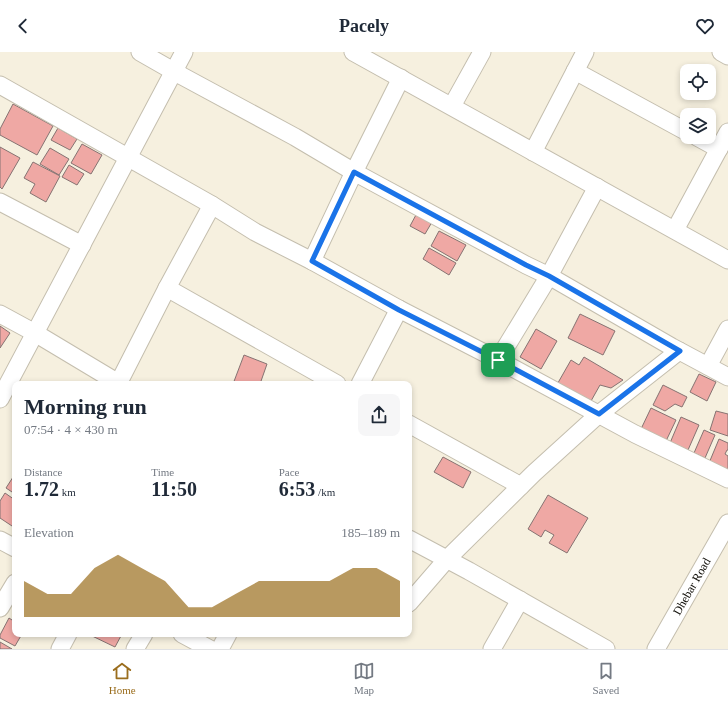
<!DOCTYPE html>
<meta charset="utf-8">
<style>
:root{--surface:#fff;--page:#f6f6f7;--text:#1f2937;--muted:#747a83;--line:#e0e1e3;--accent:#9b6e1e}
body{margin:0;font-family:Georgia,serif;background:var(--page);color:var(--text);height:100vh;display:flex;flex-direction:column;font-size:15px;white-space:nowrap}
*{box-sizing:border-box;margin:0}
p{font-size:13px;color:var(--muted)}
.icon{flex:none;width:22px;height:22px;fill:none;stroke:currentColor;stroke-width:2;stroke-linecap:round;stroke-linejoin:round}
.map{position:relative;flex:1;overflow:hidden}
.side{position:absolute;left:12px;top:329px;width:400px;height:256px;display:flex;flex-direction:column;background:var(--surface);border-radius:8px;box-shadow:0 2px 6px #0003}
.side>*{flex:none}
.fabs{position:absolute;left:680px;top:12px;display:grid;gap:8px}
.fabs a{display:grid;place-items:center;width:36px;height:36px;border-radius:8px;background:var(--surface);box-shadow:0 2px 6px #0003;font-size:20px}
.pin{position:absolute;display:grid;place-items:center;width:34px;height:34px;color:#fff;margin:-17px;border-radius:8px;box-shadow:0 2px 6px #0006}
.round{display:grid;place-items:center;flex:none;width:42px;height:42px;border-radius:8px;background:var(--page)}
.overview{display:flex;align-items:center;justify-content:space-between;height:68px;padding:0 12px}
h1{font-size:22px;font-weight:700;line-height:30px}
.metrics{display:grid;grid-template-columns:repeat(3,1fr);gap:6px;height:68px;padding:4px 12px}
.metrics div{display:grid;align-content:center}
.metrics b{font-size:20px;font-weight:700}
.metrics small{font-size:11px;font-weight:400}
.metrics p{font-size:11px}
.chart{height:112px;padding:8px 12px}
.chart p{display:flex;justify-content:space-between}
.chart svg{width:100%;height:72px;margin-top:4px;fill:var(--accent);opacity:.7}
header{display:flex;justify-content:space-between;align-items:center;height:52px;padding:0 12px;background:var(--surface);font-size:18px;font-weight:700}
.tab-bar{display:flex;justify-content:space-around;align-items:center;height:56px;border-top:1px solid var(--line);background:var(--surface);font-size:11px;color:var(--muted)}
.tab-bar a{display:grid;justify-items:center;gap:2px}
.tab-bar .active{color:var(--accent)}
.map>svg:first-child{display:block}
</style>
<header><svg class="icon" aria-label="back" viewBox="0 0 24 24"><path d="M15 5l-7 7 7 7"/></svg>Pacely<svg class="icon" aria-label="heart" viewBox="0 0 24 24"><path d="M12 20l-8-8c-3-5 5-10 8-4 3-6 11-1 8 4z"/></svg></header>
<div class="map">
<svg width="728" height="597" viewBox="0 0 728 597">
<rect width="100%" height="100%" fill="#f6f0df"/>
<path fill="#efa8a4" stroke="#867372" d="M13,52L53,74L37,103L0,83V77Z
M58,76L77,87L70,98L51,88Z
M82,92L102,103L91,122L71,111Z
M0,95L20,106L2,137L0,135Z
M50,96L69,107L59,123L40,112Z
M33,110L60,124L46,150L30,141L35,132L24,126Z
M69,113L84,122L77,133L62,125Z
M417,161L432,170L425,182L410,174Z
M439,179L466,193L457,209L431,194Z
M429,196L456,211L449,223L423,207Z
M580,262L615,279L603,303L568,286Z
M0,274L10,281L0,296Z
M536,277L557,289L541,317L520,305Z
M244,303L267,312L260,332H233Z
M584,305L623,328L611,336L600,333L591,349L555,336L571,308L579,313Z
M699,322L716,330L707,349L690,340Z
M663,333L687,345L682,355L675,352L665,359L653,353Z
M651,356L676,368L666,389L641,377Z
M716,359L728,362V384L710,378Z
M681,365L699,373L688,398L670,391Z
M704,378L715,383L705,406L694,401Z
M719,387L728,391V398H727L725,402L728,404V418L709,411Z
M443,405L471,420L463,436L434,420Z
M15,422V442L6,436Z
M5,441L15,448V476L0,466V449Z
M548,443L588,466L567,501L549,491L554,483L545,478L541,485L528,477Z
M9,566L15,570V582H22L15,594L0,586V583Z
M88,582H122L115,595Z
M0,590L12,597H0Z"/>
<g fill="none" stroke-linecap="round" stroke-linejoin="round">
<defs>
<g id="minor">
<path d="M140,0L182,24L295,85L354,120L526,213L549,224L672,295L728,325"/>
<path d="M353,0L728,208"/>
<path d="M721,0L728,4"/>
<path d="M575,19L687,80"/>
<path d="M0,33L212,153L255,180L312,209L399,257L498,308L635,382L728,427"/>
<path d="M452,54L482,0"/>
<path d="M697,85L719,97"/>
<path d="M533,100L585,0"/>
<path d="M0,150L82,193"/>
<path d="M675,178L728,80"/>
<path d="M312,209L354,120L401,26"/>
<path d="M167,236L337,332"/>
<path d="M0,262L35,281L120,332"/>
<path d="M498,308L549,224L597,135"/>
<path d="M708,314L728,277"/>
<path d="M118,332L167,236L212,153"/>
<path d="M360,332L399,257"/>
<path d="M0,347L184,0"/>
<path d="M409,372L521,434"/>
<path d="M409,487L469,519L606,597"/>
<path d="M0,488L15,496"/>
<path d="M409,551L447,507L534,421L599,362L679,299"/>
<path d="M0,556L15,531"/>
<path d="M182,582L210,597"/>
<path d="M60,597L68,582"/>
<path d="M135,597L144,582"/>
<path d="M220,597L228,582"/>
<path d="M492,597L520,548"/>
<path id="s1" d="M656,597L728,471"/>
</g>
</defs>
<use href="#minor" stroke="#c4beae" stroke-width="19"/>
<use href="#minor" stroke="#fff" stroke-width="17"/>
</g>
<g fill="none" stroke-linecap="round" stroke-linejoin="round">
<defs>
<path id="route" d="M354,120L526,213L549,224L680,299L599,362L498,308L399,258L312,209Z"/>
</defs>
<use href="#route" stroke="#fff" stroke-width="8"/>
<use href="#route" stroke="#1a73e8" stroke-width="5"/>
</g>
<g text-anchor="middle" stroke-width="4" stroke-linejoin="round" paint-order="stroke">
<g font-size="12" fill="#14120c" stroke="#fff">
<text dy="4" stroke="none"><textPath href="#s1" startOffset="72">Dhebar Road</textPath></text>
</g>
</g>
</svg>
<div class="fabs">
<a><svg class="icon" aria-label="locate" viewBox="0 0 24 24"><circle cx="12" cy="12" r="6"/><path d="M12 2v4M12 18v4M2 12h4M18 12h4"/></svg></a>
<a><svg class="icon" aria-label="layers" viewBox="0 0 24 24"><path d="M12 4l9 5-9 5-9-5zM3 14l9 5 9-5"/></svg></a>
</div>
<div class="pin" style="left:498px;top:308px;background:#1e9e55"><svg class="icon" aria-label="arrive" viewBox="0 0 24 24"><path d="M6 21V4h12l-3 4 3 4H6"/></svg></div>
<section class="side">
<div class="overview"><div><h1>Morning run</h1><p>07:54 · 4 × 430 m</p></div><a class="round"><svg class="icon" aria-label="share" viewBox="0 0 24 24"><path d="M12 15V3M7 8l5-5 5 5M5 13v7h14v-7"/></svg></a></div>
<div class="metrics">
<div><p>Distance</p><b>1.72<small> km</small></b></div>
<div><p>Time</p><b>11:50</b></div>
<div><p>Pace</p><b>6:53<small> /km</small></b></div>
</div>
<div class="chart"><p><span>Elevation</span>185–189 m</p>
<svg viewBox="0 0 160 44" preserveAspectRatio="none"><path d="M0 44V22L10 30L20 30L30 14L40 6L50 14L60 22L70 38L80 38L90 30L100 22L110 22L120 22L130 22L140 14L150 14L160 22V44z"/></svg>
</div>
</section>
</div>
<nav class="tab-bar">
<a class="active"><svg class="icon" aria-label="home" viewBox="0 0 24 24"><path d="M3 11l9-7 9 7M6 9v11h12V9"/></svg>Home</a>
<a><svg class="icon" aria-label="map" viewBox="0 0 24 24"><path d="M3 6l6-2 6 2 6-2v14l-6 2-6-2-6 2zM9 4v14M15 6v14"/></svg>Map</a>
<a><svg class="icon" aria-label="saved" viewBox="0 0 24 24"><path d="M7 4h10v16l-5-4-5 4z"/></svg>Saved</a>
</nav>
